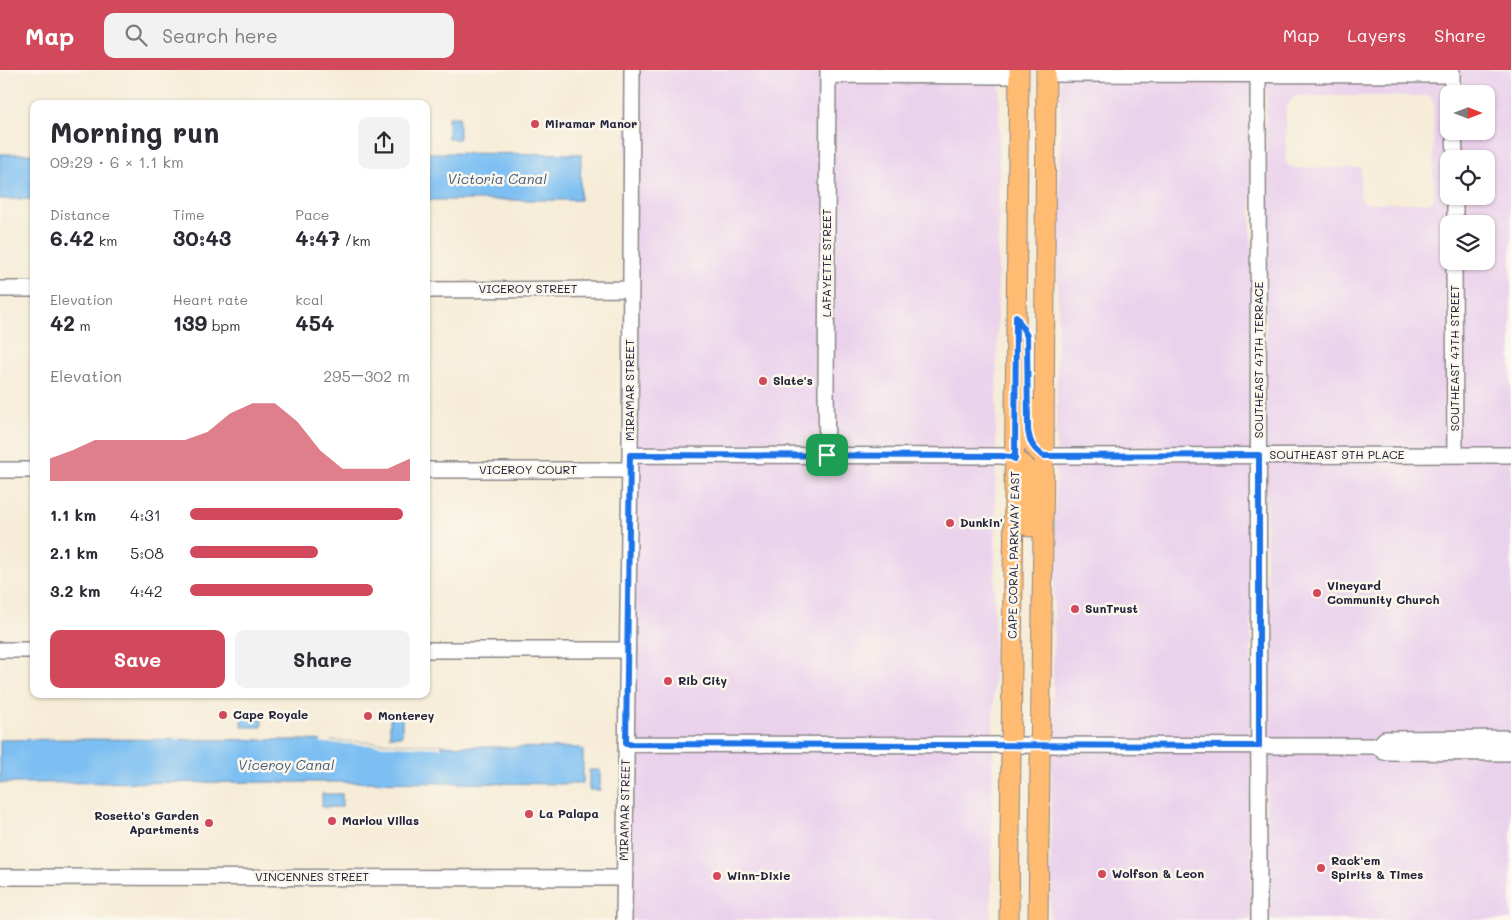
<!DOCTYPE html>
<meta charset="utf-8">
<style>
:root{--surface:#fff;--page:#f2f2f3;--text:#2b2b33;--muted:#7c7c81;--accent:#d1495b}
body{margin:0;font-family:Mali,sans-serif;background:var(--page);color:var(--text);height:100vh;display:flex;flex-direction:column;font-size:19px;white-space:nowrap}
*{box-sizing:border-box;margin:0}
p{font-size:16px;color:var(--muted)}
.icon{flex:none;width:28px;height:28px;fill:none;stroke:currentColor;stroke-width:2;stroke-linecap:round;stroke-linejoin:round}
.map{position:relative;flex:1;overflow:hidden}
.side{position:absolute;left:30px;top:30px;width:400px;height:598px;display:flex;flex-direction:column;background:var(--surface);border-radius:10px;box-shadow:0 1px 4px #0004}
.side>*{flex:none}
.needle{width:32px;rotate:90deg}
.buttons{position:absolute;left:1440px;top:15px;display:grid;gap:10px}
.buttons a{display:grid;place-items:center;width:55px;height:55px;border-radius:10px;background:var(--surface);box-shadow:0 1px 4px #0004;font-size:25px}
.pin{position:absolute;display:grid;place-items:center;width:42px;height:42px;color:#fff;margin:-21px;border-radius:10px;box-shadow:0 2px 8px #0006}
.round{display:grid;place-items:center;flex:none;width:52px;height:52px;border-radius:10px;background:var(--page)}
.summary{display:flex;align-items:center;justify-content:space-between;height:85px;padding:0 20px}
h1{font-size:28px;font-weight:700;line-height:38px}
.stats{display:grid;grid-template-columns:repeat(3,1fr);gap:8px;height:85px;padding:5px 20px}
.stats div{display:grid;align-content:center}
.stats b{font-size:21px;font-weight:700}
.stats small{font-size:14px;font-weight:400}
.stats p{font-size:14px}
.chart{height:140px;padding:10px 20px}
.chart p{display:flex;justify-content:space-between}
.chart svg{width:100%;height:90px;margin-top:5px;fill:var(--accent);opacity:.7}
.cta{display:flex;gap:10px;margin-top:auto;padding:10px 20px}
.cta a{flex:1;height:58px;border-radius:10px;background:var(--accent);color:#fff;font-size:20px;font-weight:700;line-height:58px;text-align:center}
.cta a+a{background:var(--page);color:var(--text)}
ul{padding:0 20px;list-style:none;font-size:16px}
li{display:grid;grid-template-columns:80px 60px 1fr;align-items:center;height:38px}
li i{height:12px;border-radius:6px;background:var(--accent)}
header{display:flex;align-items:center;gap:30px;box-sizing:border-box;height:70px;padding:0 25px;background:var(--accent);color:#fff}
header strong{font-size:24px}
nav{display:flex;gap:28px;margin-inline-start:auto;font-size:18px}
.search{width:350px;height:45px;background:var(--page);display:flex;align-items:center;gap:12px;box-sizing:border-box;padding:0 18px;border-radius:10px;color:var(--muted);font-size:19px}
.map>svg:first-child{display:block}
</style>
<header>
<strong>Map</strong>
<div class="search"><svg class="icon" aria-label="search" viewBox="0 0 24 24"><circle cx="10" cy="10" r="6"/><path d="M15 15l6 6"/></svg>Search here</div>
<nav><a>Map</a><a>Layers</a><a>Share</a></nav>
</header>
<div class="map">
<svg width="1511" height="850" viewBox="0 0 1511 850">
<rect width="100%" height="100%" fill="#fbf7ec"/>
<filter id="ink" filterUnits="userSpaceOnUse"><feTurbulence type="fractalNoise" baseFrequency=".02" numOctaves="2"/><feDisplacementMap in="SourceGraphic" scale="10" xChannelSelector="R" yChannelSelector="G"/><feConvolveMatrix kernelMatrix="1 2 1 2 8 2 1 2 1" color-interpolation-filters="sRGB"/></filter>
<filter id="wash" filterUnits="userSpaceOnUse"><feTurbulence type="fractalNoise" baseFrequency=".0096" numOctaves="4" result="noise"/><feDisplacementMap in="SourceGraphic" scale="20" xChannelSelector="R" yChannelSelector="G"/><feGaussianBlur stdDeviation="1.12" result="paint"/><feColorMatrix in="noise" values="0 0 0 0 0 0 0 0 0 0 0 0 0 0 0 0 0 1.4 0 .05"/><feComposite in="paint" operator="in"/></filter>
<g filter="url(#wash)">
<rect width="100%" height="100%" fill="#f6ecd7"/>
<path fill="#ead1ec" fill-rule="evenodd" d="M626,0H1000L991,850H624Z
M1061,0H1251V850H1050Z
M1266,0H1511V850H1267ZM1449,24H1486V61H1449ZM1298,26H1429L1432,28L1433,32L1434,127L1433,131L1427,133H1365L1362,131L1360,127L1361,98H1293L1289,96L1286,93V38L1288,34L1294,27ZM1449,89H1486V126H1449ZM1449,154H1486V191H1449Z"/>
<path fill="#7dbff2" stroke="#507096" d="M448,47H459V69H448Z
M426,83L581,84L580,130H426Z
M0,84H34V129H0Z
M390,645H402V666H390Z
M244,647H259L262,649V657H242V650Z
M63,669L305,670L493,677L580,678L583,680V713L578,714L337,712L0,713V670Z
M589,700H600V720H589Z
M322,724H342V737H322Z"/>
<path fill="#f6ecd7" d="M321,668H331V671L441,675V678L321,673Z"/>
</g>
<g filter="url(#ink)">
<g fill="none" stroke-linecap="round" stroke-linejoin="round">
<defs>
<path id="minor" d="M1258,0L1259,850
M1452,0V24
M1046,4L1451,5
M828,5L1005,6H1014L1018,9
M1454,61L1455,89
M1455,154V126
M1454,191L1455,385
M0,219H34
M426,220L630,219
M630,385L1001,386L1011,387L1015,389
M827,385L826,320L828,0
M1044,386L1511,385
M0,400H34
M426,400H629
M0,580H34
M426,580H627
M626,674L1378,676L1384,682L1511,683
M1378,676L1385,669L1511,668
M0,807L625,808
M624,850L630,385L632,0"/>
<path id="major" d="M1028,337C1028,358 1024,372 1044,386
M1015,389C1018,391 1022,394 1025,396C1034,409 1030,442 1030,457
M1009,850L1019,0
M1038,850L1044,386L1046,0"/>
</defs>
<use href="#minor" stroke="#8c8789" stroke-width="18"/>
<use href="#major" stroke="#8c8789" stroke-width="21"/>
<use href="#minor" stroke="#fff" stroke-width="15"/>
<use href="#major" stroke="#ffbb71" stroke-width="19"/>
</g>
</g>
<g fill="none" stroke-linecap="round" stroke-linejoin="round" filter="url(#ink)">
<defs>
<path id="route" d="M1016,246L1027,266L1028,360C1030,373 1033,379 1044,386L1259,385V676L626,674L630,385L1001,386L1011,387L1015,389Z"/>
</defs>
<use href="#route" stroke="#fff" stroke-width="10"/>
<use href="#route" stroke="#1a73e8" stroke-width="6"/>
</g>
<g fill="#d1495b" stroke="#fbf7ec" stroke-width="2">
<circle cx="535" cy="54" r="5"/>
<circle cx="763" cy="311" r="5"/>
<circle cx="950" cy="453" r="5"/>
<circle cx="1317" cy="523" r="5"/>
<circle cx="1075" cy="539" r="5"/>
<circle cx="668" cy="611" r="5"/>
<circle cx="223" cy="645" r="5"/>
<circle cx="368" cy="646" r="5"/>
<circle cx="529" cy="744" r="5"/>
<circle cx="332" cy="751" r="5"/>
<circle cx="209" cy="753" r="5"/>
<circle cx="1321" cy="798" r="5"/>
<circle cx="1102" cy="804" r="5"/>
<circle cx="717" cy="806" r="5"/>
</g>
<g text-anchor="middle" stroke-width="5" stroke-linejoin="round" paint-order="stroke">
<g font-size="12" font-weight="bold" fill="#22223b" stroke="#fbf7ec" text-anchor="start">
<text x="545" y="58">Miramar Manor</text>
<text x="773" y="315">Slate's</text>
<text x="960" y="457">Dunkin'</text>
<text x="1327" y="520">Vineyard<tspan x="1327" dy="14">Community Church</tspan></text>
<text x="1085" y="543">SunTrust</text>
<text x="678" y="615">Rib City</text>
<text x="233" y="649">Cape Royale</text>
<text x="378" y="650">Monterey</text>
<text x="539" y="748">La Palapa</text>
<text x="199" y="750" text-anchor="end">Rosetto's Garden<tspan x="199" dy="14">Apartments</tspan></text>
<text x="342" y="755">Marlou Villas</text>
<text x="1331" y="795">Rack'em<tspan x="1331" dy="14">Spirits &amp; Times</tspan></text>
<text x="1112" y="808">Wolfson &amp; Leon</text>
<text x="727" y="810">Winn-Dixie</text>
</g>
<g font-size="12" fill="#22223b" stroke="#fbf7ec">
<text transform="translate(827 193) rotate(-90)" y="4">LAFAYETTE STREET</text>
<text x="528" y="223">VICEROY STREET</text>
<text transform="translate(1455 288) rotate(-90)" y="4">SOUTHEAST 47TH STREET</text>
<text transform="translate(1259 290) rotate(-90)" y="4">SOUTHEAST 47TH TERRACE</text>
<text transform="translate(630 320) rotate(-90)" y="4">MIRAMAR STREET</text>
<text x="1337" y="389">SOUTHEAST 9TH PLACE</text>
<text x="528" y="404">VICEROY COURT</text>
<text transform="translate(1014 485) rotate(-89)" y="4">CAPE CORAL PARKWAY EAST</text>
<text transform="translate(625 740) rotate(-89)" y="4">MIRAMAR STREET</text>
<text x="312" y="811">VINCENNES STREET</text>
</g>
<g font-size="14" font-style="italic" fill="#42597b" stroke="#fbf7ec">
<text x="497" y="114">Victoria Canal</text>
<text x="286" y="700">Viceroy Canal</text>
</g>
</g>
</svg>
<div class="buttons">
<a><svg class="needle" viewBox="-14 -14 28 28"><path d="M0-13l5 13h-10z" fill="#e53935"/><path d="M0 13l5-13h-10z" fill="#7c7c81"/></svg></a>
<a><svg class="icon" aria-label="locate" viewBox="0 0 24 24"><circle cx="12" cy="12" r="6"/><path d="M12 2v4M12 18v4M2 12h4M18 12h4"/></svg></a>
<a><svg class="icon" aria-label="layers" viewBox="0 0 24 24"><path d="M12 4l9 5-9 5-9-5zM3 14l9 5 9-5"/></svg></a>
</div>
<div class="pin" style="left:827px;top:385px;background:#1e9e55"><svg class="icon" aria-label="arrive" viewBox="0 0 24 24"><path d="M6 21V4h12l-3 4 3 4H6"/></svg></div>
<section class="side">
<div class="summary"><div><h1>Morning run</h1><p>09:29 · 6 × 1.1 km</p></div><a class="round"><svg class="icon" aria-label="share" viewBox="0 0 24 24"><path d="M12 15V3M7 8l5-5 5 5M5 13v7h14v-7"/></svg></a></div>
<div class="stats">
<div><p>Distance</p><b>6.42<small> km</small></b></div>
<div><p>Time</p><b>30:43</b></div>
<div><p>Pace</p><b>4:47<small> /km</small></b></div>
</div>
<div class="stats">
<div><p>Elevation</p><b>42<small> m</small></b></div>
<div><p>Heart rate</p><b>139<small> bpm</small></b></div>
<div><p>kcal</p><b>454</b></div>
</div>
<div class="chart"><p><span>Elevation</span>295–302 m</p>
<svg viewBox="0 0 160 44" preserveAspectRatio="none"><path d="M0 44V33L10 29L20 24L30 24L40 24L50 24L60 24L70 20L80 11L90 6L100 6L110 15L120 29L130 38L140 38L150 38L160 33V44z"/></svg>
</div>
<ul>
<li><b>1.1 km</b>4:31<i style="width:97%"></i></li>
<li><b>2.1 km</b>5:08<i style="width:58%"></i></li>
<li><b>3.2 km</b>4:42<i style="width:83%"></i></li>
</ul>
<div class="cta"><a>Save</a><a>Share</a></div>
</section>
</div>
